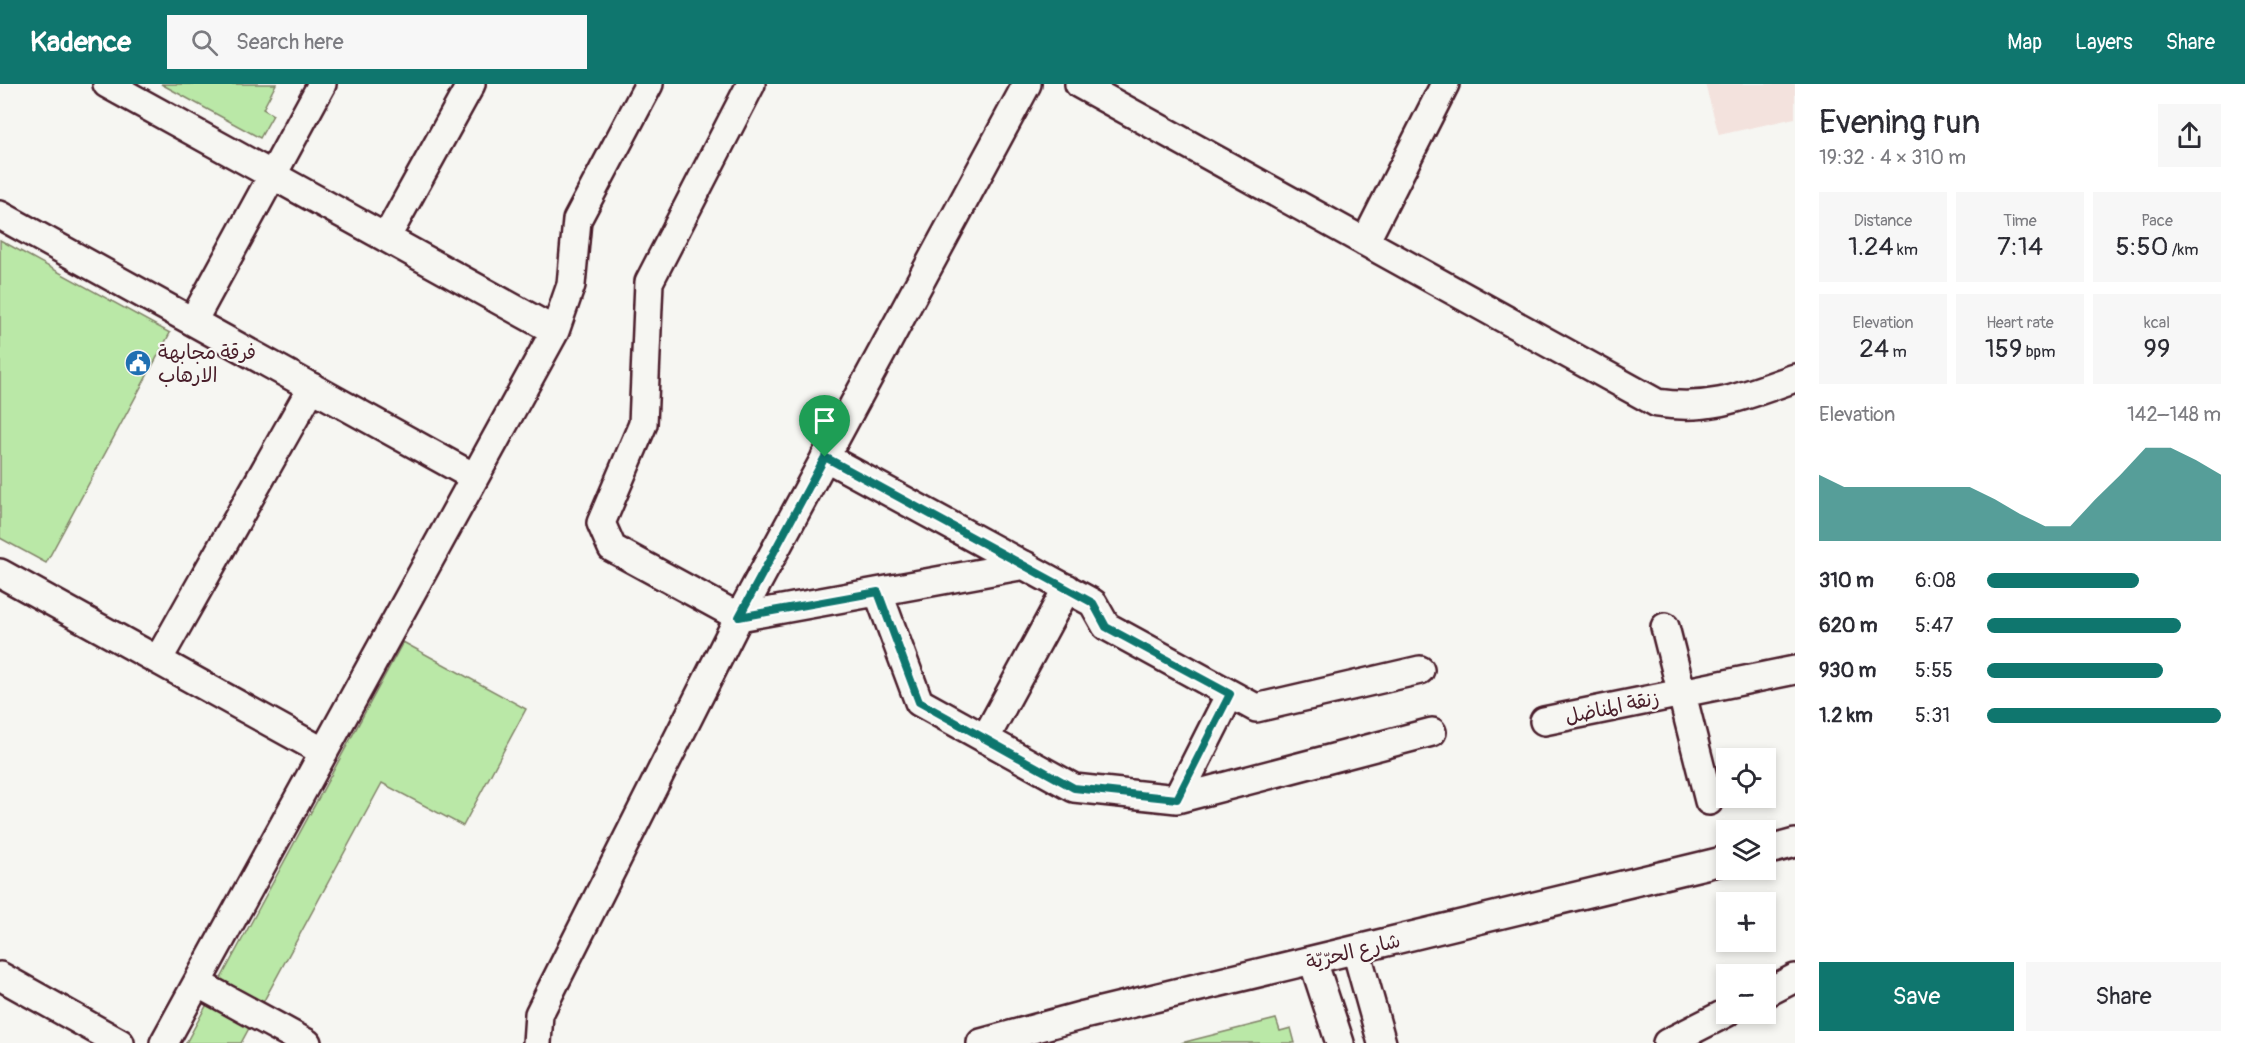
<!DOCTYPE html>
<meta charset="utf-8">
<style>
:root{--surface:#fff;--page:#f7f7f7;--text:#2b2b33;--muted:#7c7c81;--accent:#0f766e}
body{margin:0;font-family:Pangolin,"Playpen Sans Arabic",sans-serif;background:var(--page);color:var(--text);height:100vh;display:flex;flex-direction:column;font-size:22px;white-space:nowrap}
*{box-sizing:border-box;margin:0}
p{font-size:20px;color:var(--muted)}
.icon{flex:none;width:33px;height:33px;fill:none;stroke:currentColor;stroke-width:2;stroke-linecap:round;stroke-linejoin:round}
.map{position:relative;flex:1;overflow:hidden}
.side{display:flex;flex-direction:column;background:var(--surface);width:450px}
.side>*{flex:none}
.tools{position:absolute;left:1716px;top:664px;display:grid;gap:12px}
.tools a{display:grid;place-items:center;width:60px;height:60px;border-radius:0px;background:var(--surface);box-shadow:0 3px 9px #0003;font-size:30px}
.pin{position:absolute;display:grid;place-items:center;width:51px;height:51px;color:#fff;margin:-62px -26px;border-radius:50% 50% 50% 0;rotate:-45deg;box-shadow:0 0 6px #0007}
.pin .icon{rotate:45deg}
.round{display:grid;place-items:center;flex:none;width:63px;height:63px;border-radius:0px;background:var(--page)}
.summary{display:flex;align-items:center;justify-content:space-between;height:102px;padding:0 24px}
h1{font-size:33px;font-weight:600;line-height:45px}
.stats{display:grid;grid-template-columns:repeat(3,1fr);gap:9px;height:102px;padding:6px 24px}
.stats div{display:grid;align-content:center;border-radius:0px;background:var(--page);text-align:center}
.stats b{font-size:26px;font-weight:600}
.stats small{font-size:16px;font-weight:400}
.stats p{font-size:16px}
.chart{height:168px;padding:12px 24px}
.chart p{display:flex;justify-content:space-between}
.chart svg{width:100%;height:108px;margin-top:6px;fill:var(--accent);opacity:.7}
.primary-button{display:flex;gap:12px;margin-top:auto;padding:12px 24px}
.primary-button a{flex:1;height:69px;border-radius:0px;background:var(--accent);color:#fff;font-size:24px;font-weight:600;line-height:69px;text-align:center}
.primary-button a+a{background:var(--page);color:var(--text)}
ul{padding:0 24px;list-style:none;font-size:20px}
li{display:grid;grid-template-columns:96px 72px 1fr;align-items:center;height:45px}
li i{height:15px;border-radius:8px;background:var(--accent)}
header{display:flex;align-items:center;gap:36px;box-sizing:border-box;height:84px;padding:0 30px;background:var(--accent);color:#fff}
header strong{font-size:28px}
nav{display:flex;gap:33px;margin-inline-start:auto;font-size:21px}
.search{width:420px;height:54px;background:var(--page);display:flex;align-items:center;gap:15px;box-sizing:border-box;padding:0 21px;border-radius:0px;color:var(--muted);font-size:22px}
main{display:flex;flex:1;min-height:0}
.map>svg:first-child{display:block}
</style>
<header>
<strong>Kadence</strong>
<div class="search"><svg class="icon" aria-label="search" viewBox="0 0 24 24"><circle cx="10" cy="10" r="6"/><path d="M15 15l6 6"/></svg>Search here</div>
<nav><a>Map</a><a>Layers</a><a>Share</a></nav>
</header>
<main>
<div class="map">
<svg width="1795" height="959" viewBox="0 0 1795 959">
<rect width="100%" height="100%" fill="#f6f6f2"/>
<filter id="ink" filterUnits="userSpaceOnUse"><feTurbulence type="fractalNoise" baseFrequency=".0167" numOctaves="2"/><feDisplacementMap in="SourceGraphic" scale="12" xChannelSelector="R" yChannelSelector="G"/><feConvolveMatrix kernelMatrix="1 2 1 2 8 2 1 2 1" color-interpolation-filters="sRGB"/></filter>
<g filter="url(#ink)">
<path fill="#f3e2dd" d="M1705,0H1795V34L1719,51Z"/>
<path fill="#bae8a7" stroke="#828469" stroke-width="1.5" d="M161,0H276L263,25L273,31L260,54Z
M0,156L170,249L46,479L0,454Z
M403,558L526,625L463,742L382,699L241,959H186Z
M1276,935L1280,947L1291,944L1295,959H1181Z"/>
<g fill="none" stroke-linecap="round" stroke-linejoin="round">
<defs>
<path id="minor" d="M107,0L555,247
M751,0L649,198L643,340L601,439L612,464L739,533L1025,481
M1079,0L1657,319C1712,327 1744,312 1795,294
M0,131L474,393
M386,154L471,0
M1365,158L1445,0
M193,237L322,0
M825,373L1093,519L1106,542L1256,624L1420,586
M0,489L324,668
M878,508L919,618L1074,704L1177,715L1432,648
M1665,543L1709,717
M158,576L312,303
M1544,637L1795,586
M985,655L1067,504
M1177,715L1230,610
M1766,767L1795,759
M1356,866L1382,959
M1313,877L1340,959
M0,892L120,959
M197,899L307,959
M1766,909L1795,894
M164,959L555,247L571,201L577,136L649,0
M537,959L539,930L739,533L1027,0
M981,959L1084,931L1726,776
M1667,959L1726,929"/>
</defs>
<use href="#minor" stroke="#4a1f2b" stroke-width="32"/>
<use href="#minor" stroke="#f6f6f2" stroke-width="27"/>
</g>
</g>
<g fill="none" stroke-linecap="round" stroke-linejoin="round" filter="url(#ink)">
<defs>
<path id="route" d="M825,373L1093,519L1106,543L1230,610L1177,715L1074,704L919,618L878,508L739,533Z"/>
</defs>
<use href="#route" stroke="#fff" stroke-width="12"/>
<use href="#route" stroke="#0f766e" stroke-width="8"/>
</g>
<defs>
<symbol id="civic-disc" viewBox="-11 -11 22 22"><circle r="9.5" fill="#1f6fb2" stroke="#f6f6f2"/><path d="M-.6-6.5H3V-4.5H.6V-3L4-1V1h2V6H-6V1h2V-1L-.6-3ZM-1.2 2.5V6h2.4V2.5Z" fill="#fff"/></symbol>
</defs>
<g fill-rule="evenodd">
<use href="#civic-disc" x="123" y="264" width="30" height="30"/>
</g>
<g text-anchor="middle" stroke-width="4.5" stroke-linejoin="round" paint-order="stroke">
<g font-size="20" fill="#4a1f2b" stroke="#f6f6f2" text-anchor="start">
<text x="158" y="275">فرقة مجابهة<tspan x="158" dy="23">الارهاب</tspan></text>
</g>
<g font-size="20" fill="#4a1f2b" stroke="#f6f6f2">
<text transform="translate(1612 623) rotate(-12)" y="7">زنقة المناضل</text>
<text transform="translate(1353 867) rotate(-14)" y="7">شارع الحرّيّة</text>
</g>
</g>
</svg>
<div class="tools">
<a><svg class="icon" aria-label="locate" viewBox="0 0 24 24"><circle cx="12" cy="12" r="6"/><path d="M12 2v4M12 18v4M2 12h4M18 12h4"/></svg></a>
<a><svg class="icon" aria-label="layers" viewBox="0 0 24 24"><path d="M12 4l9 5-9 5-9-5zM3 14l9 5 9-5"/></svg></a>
<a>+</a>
<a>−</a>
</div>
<div class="pin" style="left:825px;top:373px;background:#1e9e55"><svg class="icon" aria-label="arrive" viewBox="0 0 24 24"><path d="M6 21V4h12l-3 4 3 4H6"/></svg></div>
</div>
<section class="side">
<div class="summary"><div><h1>Evening run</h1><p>19:32 · 4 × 310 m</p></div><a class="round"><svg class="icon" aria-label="share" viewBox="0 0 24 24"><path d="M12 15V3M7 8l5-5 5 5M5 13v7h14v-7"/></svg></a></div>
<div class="stats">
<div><p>Distance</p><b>1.24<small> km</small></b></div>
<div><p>Time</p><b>7:14</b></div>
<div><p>Pace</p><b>5:50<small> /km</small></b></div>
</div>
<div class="stats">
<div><p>Elevation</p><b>24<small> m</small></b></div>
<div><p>Heart rate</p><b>159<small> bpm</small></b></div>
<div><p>kcal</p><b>99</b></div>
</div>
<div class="chart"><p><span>Elevation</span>142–148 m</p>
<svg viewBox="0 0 160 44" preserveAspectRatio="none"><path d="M0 44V17L10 22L20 22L30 22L40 22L50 22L60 22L70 27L80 33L90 38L100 38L110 27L120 17L130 6L140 6L150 11L160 17V44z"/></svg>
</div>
<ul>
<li><b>310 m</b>6:08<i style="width:65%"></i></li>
<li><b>620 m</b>5:47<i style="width:83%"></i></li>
<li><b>930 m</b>5:55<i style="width:75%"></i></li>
<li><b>1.2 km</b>5:31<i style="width:100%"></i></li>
</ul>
<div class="primary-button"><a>Save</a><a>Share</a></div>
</section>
</main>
